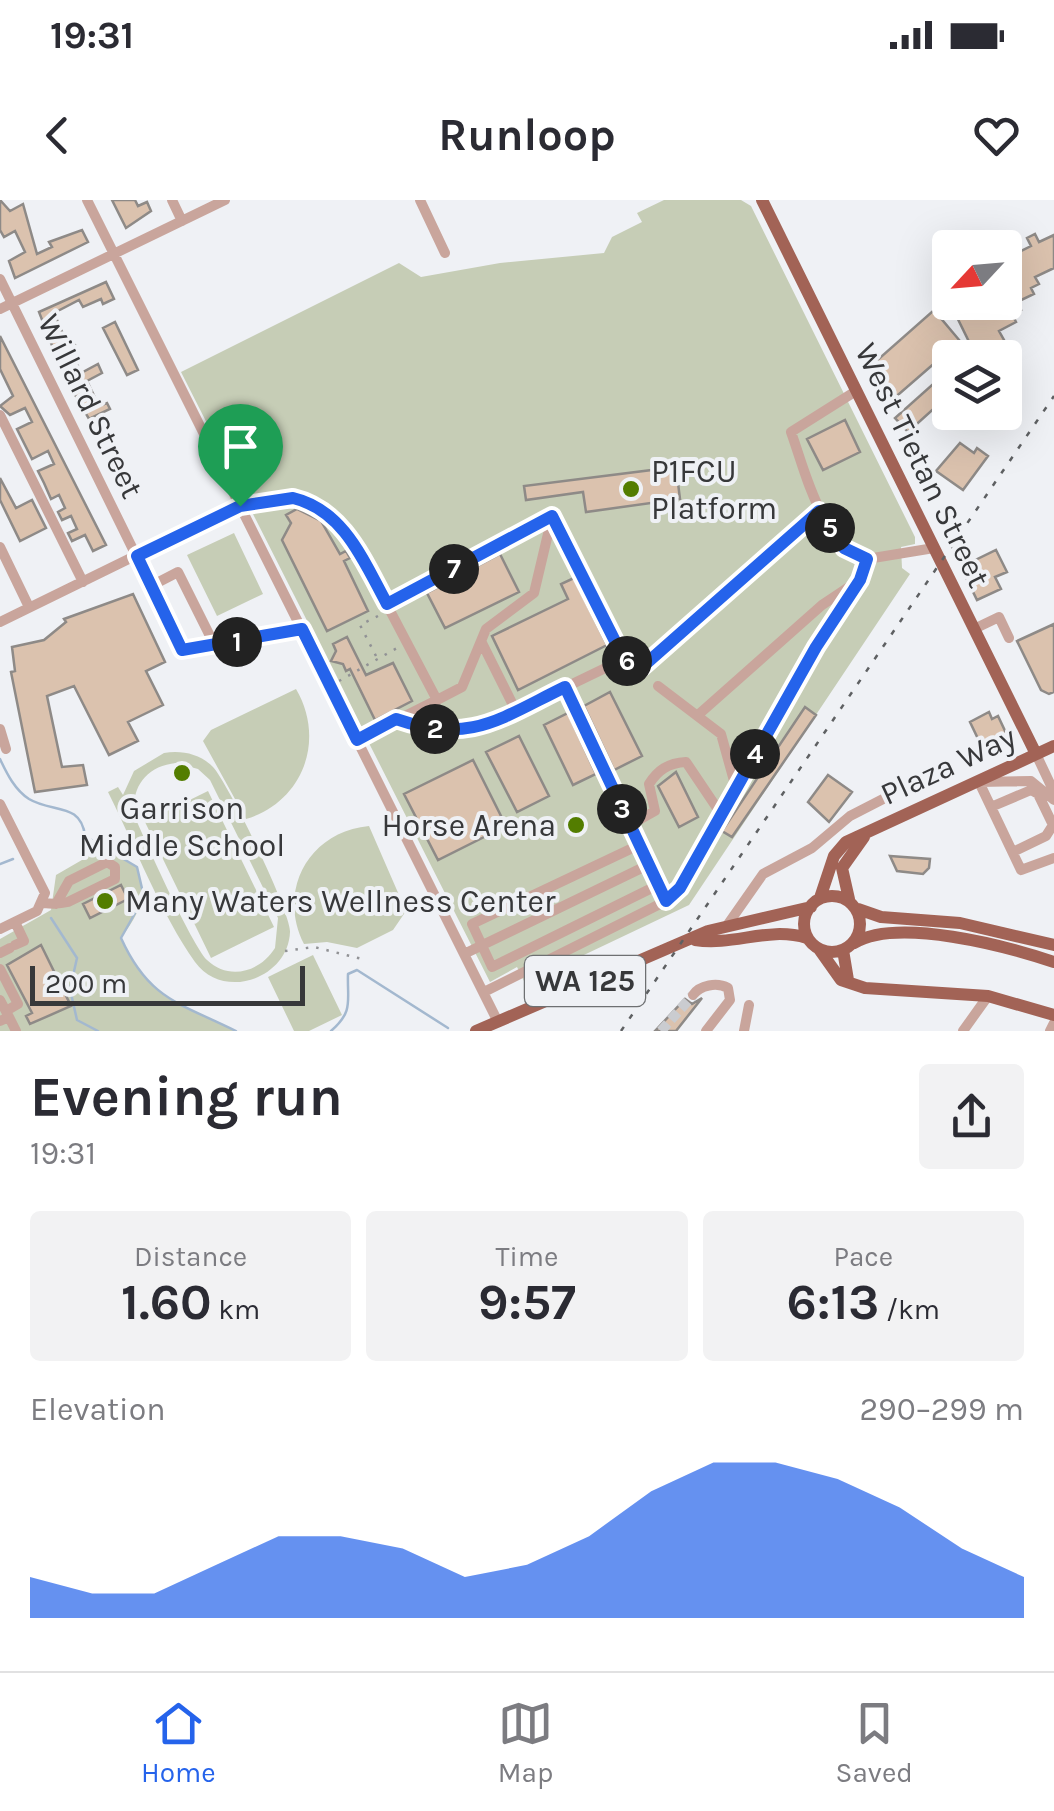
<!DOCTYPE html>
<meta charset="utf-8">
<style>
:root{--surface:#fff;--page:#f2f2f3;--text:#2b2b33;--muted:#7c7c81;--line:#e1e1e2;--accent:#2563eb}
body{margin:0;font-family:Karla,sans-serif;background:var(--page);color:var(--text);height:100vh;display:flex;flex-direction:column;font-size:38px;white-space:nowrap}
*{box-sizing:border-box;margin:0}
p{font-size:32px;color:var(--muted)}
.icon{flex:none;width:55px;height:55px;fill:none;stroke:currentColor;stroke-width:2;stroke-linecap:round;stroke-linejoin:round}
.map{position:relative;height:831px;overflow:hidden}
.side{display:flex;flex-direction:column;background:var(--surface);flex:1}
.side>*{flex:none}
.needle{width:65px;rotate:244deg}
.controls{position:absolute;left:932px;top:30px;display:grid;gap:20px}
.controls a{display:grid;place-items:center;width:90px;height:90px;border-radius:10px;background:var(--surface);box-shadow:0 10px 40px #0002;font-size:50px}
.scale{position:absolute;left:30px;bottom:25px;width:275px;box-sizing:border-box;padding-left:10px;border:5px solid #37383a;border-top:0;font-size:28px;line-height:35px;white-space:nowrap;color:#37383a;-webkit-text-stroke:8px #eff1f5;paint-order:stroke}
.pin{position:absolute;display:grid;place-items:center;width:85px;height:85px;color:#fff;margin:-102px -42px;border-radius:50% 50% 50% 0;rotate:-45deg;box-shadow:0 0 10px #0007}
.pin .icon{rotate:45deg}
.km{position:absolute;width:50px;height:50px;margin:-25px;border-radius:50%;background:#222;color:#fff;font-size:28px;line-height:50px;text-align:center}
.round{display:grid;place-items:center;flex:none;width:105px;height:105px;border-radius:10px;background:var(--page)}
.head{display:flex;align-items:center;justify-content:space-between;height:170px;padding:0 30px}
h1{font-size:55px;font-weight:700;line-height:75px}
.metrics{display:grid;grid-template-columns:repeat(3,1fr);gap:15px;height:170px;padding:10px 30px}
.metrics div{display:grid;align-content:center;border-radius:10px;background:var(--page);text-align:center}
.metrics b{font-size:50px;font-weight:700}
.metrics small{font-size:28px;font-weight:400}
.metrics p{font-size:28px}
.chart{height:280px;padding:20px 30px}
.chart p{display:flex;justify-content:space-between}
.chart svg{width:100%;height:180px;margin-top:10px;fill:var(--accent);opacity:.7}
.status{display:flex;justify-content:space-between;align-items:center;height:70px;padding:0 50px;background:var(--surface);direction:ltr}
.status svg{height:28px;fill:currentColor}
header{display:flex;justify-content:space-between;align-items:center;height:130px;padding:0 30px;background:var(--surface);font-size:45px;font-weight:700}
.tabs{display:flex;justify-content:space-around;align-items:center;height:140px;border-top:2px solid var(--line);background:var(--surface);font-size:28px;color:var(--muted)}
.tabs a{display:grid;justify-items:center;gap:5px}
.tabs .selected{color:var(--accent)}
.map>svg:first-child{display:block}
</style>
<div class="status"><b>19:31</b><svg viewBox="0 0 49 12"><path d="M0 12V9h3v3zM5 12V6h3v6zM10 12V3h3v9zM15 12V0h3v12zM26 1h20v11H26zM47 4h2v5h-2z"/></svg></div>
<header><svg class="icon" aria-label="back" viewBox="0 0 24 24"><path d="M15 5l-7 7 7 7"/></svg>Runloop<svg class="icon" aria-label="heart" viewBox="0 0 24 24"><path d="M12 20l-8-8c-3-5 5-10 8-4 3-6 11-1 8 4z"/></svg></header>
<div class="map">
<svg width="1054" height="831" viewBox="0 0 1054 831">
<rect width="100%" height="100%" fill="#eff1f5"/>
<path fill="#c6cdb6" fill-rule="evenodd" d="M664,0H741L751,6L915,337V344L901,347L902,368L910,374L689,705L525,783L517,767L490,782L181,172L399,63L421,77L500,63L604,53L612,37L642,22L637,13Z
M234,333L263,394L217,416L187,355Z
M296,489C326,540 303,602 246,619L203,541L211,530Z
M164,553C182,550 200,554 213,567C228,583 291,712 290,732C288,779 223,801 195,762C162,716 134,644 108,592L118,587L123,595L134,571ZM176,563L198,569L210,580L278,718L275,748C260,772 229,781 207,760C191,743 146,643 135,617C130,588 146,566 176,563Z
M208,591L274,727L211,758L145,622Z
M369,626L406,711L393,730L357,748L327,742L304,744C277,691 308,632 369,626Z
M94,653L116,654L137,667C147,699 140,712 121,738C149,800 181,803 236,831H0V739L51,710L56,675Z
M313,755L342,815L309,831H294L268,777Z"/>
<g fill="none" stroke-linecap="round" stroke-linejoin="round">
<path stroke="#a3b8cf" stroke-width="2.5" d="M0,559C7,574 15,590 29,599C52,613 81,602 85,636L137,667L144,697L121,738C149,800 180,803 236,831
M0,664L13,659
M51,718L77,758L70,789L77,820L98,831
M331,831C354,811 347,801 348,774L357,770L448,828"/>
</g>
<path fill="#dbc2ae" stroke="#8e8a87" stroke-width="2.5" d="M0,0L10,11L23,4L37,54L52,47L49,42L82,30L88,42L15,78L9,61L25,52L15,31L4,37L0,30Z
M112,0H135L138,6L147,2L151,11L126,28Z
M1035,34L1039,42L1054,35V68L1035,77L1039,84L1031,88L1034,94L1017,102L1021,110L1012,114L1016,122L999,131L1004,140L987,148L992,158H977L952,107L962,102H1005V59L1031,46L1027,38Z
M106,82L114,99L103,104L101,99L83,107L79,100L54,113L69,148L75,145L79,154L74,157L81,173L98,164L102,173L87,181L99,206L107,203L110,209L89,219L63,174L39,112Z
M950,96V106L939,116L960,141L891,201L878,185L887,178L874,163Z
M115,122L138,170L127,175L103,128Z
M0,136L106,345L93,351L85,335L72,341L68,333L77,329L71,316L62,320L58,312L65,308L59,295L51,299L44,283L38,271L54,264L48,251L32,259L17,229L32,222L25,208L10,215L0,206L13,196L0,169Z
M950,169V194L908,232L895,218Z
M845,220L860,252L823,270L807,239Z
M960,243L974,253L977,248L988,256L963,290L936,271Z
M676,267L680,299L586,312L583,292L526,300L524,286Z
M0,278L16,308L32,300L46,328L20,341L0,300Z
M297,309L321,321L340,354L346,351L350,358L344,361L368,411L327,431L282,340L291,323L286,315Z
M996,350L1007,372L995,377L1001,389L977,400L961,367Z
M500,354L519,392L445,428L427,393Z
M574,378L607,445L518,490L492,436L568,399L561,384Z
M133,394L165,462L146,471L163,505L128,522L138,541L109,555L74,486L47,496L62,567L83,565L87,585L35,592L11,472L15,471L12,447L44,440L66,422L64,419Z
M1054,424V492L1049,494L1041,490L1017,441Z
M347,437L366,475L393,463L412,501L375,520L350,469L346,471L343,464L331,461L336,451L333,444Z
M610,492L642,556L614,570L584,506Z
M805,507L816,515L732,637L722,631Z
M989,512L992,519L998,516L1006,533L981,545L970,522Z
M568,513L596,574L573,585L544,525Z
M519,536L549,596L517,612L486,552Z
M473,560L506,626L438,660L404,594Z
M676,572L698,617L679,627L658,586Z
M828,575L852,592L829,622L808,602Z
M890,656L930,659L929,668L923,674L897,671Z
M121,685L128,699L90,718L83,704Z
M41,745L71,806L30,824L26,816L32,813L7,765Z
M702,798L676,831H655L685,799L692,804Z"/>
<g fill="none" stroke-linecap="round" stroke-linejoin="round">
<path stroke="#caccd0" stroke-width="10" stroke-dasharray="10 5" stroke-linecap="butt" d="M661,831L693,795"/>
<path stroke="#919295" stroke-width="2.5" stroke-dasharray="2.5 8" stroke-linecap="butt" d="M376,456L360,425L380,415
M339,481L397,448
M285,751L314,747L362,759"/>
<path stroke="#c9a59c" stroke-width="10" d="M87,0L497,820
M172,0L182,21
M420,0L445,53
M0,79L182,449L302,429
M0,109L225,0
M0,215L83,382
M0,347L29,407
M867,359L934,348
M151,386L178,372L215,446
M387,404L553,316
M0,422L239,305L293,298L324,311L355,344L437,500L357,540
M974,429L999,417L1009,438
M481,441L516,511
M624,459L640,469L666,450L819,311
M658,486L721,534L736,588
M565,487L666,701L680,687L817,447L860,380L867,359C819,336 808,280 791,232L856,191
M437,500L462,487L486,429L534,393L552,317
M698,515L822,405L855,383
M397,519L424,529L477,530L624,459L553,316
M0,529L6,549
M1036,554L1054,592
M1054,600L1031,581L979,582L1021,670L1054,658
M0,604L45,693L37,711L0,729
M991,607L1031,590L1038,594L1053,625L1046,636L1013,652
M630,625L655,611L649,584C658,570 668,563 686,562L721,614
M639,645L472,724L492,767L658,685
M44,703C52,704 60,704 68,702L115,679V667L107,662L69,681L56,704
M15,722L24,741L15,745
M728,724L763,674L812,648L850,616L885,598
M0,753L10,748
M464,754L648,665
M0,769L18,804L6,811
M484,792L666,701
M693,795C700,785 717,782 728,788L730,800L706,831
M0,800L9,817L0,821
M9,817L16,831
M744,831L749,805
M963,831L988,796
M1050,831L1054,823"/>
<path stroke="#a26356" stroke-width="12" d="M762,0L1036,554
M804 724a28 28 0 1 1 56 0a28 28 0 1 1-56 0Z
M820,698L834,656L846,642L1054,546
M849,699L842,668L864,637
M858,709L881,717L960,723L1054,745
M695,740C735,746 768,726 807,738
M854,743C898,717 1006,746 1054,762
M819,749L841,780L865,788L988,796L1054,815
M843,750L848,780
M476,831L708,731L811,707"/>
<path stroke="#5e6062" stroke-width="2.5" stroke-dasharray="5 10" stroke-linecap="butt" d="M621,831L1054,196"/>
</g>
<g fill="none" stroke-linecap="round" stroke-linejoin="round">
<defs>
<path id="route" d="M293,298C344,310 364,362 387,404L552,316L624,459L640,469L819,311L844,348L867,359L860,380L816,447L680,688L666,701L565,487C501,518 470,545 396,519L357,540L302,429L182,450L137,356L240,306Z"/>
</defs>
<use href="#route" stroke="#fff" stroke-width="20"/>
<use href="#route" stroke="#2563eb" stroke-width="12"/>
</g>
<g fill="#537d00" stroke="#eff1f5" stroke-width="4">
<circle cx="631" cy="289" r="10"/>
<circle cx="182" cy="573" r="10"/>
<circle cx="576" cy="625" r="10"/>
<circle cx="105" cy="701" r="10"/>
</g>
<g text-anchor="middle" stroke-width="8" stroke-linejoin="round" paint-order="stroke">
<rect fill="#eff1f5" stroke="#6e7072" stroke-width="2.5" x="525" y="756" width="120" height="50" rx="8"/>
<g font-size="30" font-weight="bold" fill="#37383a">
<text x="585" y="791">WA 125</text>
</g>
<g font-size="32" fill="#37383a" stroke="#eff1f5">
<text transform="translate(91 206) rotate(64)" y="11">Willard Street</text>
<text transform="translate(923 265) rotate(64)" y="11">West Tietan Street</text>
<text transform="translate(948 565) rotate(-25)" y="11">Plaza Way</text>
</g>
<g font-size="32" fill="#37383a" stroke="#eff1f5" text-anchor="start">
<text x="651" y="282">P1FCU<tspan x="651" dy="37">Platform</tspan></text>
<text x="182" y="619" text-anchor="middle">Garrison<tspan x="182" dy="37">Middle School</tspan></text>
<text x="556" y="636" text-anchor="end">Horse Arena</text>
<text x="125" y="712">Many Waters Wellness Center</text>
</g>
</g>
</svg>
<div class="controls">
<a><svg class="needle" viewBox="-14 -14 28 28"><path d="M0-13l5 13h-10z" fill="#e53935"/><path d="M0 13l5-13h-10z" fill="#7c7c81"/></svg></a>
<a><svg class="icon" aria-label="layers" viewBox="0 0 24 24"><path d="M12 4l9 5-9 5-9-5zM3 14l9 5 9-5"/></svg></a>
</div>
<div class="scale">200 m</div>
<div class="pin" style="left:240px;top:306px;background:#1e9e55"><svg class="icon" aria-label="arrive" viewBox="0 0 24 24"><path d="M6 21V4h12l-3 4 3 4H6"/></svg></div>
<b class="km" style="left:237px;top:442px">1</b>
<b class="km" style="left:435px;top:529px">2</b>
<b class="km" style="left:622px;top:609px">3</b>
<b class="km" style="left:755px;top:554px">4</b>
<b class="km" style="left:830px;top:328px">5</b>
<b class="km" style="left:627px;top:461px">6</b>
<b class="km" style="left:454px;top:369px">7</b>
</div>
<section class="side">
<div class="head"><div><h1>Evening run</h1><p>19:31</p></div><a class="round"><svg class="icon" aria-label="share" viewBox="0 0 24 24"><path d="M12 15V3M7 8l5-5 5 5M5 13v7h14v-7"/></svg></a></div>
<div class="metrics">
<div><p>Distance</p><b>1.60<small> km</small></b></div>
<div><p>Time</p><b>9:57</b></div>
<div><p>Pace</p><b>6:13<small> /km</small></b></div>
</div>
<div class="chart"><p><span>Elevation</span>290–299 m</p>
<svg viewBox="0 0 160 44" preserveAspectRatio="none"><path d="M0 44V34L10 38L20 38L30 31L40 24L50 24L60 27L70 34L80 31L90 24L100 13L110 6L120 6L130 10L140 17L150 27L160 34V44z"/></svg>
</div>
</section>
<nav class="tabs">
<a class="selected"><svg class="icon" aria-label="home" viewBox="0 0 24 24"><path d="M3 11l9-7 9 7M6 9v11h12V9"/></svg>Home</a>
<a><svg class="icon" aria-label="map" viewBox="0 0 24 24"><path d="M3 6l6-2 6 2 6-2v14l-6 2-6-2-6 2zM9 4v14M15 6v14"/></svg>Map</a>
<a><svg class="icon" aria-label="saved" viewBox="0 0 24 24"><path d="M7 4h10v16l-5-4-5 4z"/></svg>Saved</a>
</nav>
